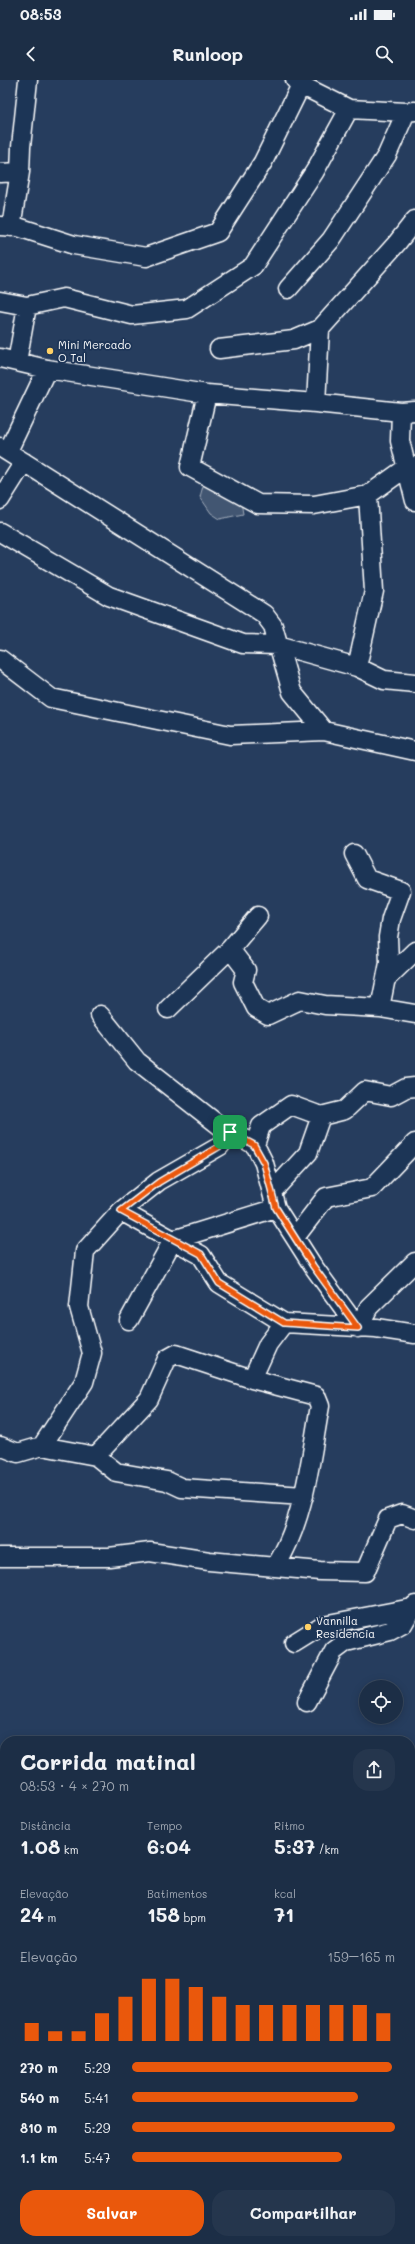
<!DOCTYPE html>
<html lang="pt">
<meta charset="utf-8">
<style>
:root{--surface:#1c2e46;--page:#25364d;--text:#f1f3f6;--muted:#a0a8b3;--line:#3a4a5f;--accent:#ea580c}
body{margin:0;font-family:Mali,sans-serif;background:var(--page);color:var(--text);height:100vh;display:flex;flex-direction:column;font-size:15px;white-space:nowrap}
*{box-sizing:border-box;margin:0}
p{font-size:13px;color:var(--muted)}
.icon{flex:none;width:22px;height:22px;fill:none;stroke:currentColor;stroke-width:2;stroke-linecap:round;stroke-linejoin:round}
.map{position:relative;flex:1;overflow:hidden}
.drawer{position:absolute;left:0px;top:1656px;width:415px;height:508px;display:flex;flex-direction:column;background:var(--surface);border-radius:16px 16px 0 0;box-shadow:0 2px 10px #0003,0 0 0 1px var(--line)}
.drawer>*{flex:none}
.buttons{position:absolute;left:359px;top:1600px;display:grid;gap:8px}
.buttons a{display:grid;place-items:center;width:44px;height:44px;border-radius:50%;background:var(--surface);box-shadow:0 2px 10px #0003,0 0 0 1px var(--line);font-size:20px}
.pin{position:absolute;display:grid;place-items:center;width:34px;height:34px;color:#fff;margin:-17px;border-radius:8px;box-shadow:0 2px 6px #0006}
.round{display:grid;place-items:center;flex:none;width:42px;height:42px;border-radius:16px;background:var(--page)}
.summary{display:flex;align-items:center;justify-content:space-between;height:68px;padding:0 20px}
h1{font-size:22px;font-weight:800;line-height:30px}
.figures{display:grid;grid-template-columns:repeat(3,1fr);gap:6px;height:68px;padding:4px 20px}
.figures div{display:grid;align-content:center}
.figures b{font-size:20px;font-weight:800}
.figures small{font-size:11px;font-weight:400}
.figures p{font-size:11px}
.chart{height:112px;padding:8px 20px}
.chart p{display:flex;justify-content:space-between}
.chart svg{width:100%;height:72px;margin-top:4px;stroke:var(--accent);stroke-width:6}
.primary-button{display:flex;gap:8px;margin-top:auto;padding:8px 20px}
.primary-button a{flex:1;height:46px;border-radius:16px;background:var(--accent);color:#fff;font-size:16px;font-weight:800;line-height:46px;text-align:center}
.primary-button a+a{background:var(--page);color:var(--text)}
ul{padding:0 20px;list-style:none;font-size:13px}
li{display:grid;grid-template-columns:64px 48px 1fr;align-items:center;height:30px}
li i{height:10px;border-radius:5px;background:var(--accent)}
.status{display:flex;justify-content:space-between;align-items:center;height:28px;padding:0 20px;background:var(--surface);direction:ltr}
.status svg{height:11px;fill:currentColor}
header{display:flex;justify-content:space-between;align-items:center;height:52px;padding:0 20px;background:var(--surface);font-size:18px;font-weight:800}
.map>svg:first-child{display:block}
</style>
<div class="status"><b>08:53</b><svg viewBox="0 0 49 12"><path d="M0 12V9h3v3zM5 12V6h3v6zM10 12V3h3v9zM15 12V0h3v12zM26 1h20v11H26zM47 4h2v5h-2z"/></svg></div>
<header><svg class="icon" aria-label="back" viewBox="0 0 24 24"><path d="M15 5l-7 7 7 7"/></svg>Runloop<svg class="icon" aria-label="search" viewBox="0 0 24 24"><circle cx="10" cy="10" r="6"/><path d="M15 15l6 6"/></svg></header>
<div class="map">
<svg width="415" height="2164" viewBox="0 0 415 2164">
<rect width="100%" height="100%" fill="#263d5e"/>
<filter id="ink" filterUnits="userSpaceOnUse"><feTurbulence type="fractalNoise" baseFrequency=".025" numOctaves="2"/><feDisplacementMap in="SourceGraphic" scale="8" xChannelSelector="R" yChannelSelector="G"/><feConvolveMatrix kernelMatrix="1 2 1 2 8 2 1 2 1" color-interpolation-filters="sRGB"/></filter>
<g filter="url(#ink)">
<path fill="#425672" stroke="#a0aab8" d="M204,402L241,422L243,434L220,439L211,433L200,417Z"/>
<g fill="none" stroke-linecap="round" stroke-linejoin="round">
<defs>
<path id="minor" d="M295,0L301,5L349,29L406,32L415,31
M20,92L21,67L28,0
M0,93L20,92L11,147
M0,146L18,147L74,165L146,177L218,152L263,82L301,5
M288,209L331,160L387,75L406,32
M0,221L27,226L64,218L132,235L187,229L253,186L315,91L349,29
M219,269L294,260L320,249
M0,278L47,289L207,314L316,323L401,332L415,331
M17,282L27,226
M207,314L190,387L258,424L314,425L368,415
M316,323L320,249L397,163L415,140
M401,332L400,361L415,421
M0,367L264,534L273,546L292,612L324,651L415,671
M8,371L47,289
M0,420L24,382
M0,452L109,516L243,564L278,565L357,587L384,600L415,603
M0,579L51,618L230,655L324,651
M357,587L374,511L368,415L406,388L415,386
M354,774L367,799L401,811L391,839L388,857L389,883L380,928
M258,836L230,869L246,890L243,902L256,928L268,935L300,920L325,925L380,928L415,934
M386,899L415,871
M168,929L230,869
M100,935L137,981L220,1046L255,1065L264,1083L276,1128L313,1186L358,1248L369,1227L415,1182
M255,1065L261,1046L291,1025L321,1036
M272,1112L308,1073L321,1036L345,1030L365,1011L391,1016L406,1008L415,1007
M121,1131L159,1101L220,1066L230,1052
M296,1156L326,1117L372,1108L415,1063
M129,1240L173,1160L201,1175L219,1203L284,1243L376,1248L415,1254
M252,1299L268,1264L284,1243
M0,1366L18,1373L42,1366L96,1376L149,1319L167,1279L176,1274L252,1299L316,1316L320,1326C310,1381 305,1438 276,1486
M42,1366L84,1302L92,1273L79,1227L85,1171L121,1131L173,1160L276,1128
M96,1376L116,1392L167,1401L182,1408L304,1416
M0,1477H109L150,1472L209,1481L320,1491L365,1492L388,1439L402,1434L415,1439
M294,1563L323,1545L412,1528L415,1525
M307,1622L334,1571L346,1562L390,1551L403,1544L412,1528
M410,1683L415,1684
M410,1759L415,1749
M0,1765L5,1764
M410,1791L415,1803
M5,1823L3,1834L5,1839
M410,1898L415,1888
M410,1950L415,1952
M0,2001H5
M410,2054L415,2041
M0,2081H5
M410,2106L415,2110
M0,2157L5,2156"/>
</defs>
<use href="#minor" stroke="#fff" stroke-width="21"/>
<use href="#minor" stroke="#1d3557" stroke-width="18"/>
</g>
</g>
<g fill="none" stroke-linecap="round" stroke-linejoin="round" filter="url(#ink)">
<defs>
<path id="route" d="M230,1052L254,1065L264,1083L276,1128L313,1186L358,1248L284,1243L219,1203L201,1174L121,1131L159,1102L220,1066Z"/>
</defs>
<use href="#route" stroke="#fff" stroke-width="8"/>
<use href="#route" stroke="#ea580c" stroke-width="5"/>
</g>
<g fill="#ffd166" stroke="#1d3557" stroke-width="1.5">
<circle cx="50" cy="271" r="4"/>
<circle cx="308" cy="1547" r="4"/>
</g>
<g text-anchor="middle" stroke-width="3.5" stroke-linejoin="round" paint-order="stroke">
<g font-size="11" fill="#fff" stroke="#1d3557" text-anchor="start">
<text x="58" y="269">Mini Mercado<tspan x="58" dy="13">O Tal</tspan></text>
<text x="316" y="1545">Vannilla<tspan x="316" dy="13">Residencia</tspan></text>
</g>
</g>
</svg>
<div class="buttons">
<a><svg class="icon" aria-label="locate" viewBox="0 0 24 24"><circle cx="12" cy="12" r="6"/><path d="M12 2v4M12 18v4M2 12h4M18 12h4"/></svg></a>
</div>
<div class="pin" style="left:230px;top:1052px;background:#1e9e55"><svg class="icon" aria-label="arrive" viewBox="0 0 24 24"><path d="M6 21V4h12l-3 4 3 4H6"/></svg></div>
<section class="drawer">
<div class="summary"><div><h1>Corrida matinal</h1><p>08:53 · 4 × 270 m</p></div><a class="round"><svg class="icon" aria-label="share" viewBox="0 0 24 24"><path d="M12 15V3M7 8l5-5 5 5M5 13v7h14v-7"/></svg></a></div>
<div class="figures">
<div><p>Distância</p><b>1.08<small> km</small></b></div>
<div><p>Tempo</p><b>6:04</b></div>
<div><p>Ritmo</p><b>5:37<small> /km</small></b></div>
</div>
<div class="figures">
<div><p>Elevação</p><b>24<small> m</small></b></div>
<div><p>Batimentos</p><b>158<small> bpm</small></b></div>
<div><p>kcal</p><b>71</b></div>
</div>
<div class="chart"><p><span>Elevação</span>159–165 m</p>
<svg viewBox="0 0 160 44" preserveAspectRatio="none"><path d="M5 44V33M15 44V38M25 44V38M35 44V27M45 44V17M55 44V6M65 44V6M75 44V11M85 44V17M95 44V22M105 44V22M115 44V22M125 44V22M135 44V22M145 44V22M155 44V27"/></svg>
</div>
<ul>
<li><b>270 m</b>5:29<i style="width:99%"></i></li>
<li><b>540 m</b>5:41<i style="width:86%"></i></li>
<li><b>810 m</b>5:29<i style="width:100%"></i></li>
<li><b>1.1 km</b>5:47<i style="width:80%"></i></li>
</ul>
<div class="primary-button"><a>Salvar</a><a>Compartilhar</a></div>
</section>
</div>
